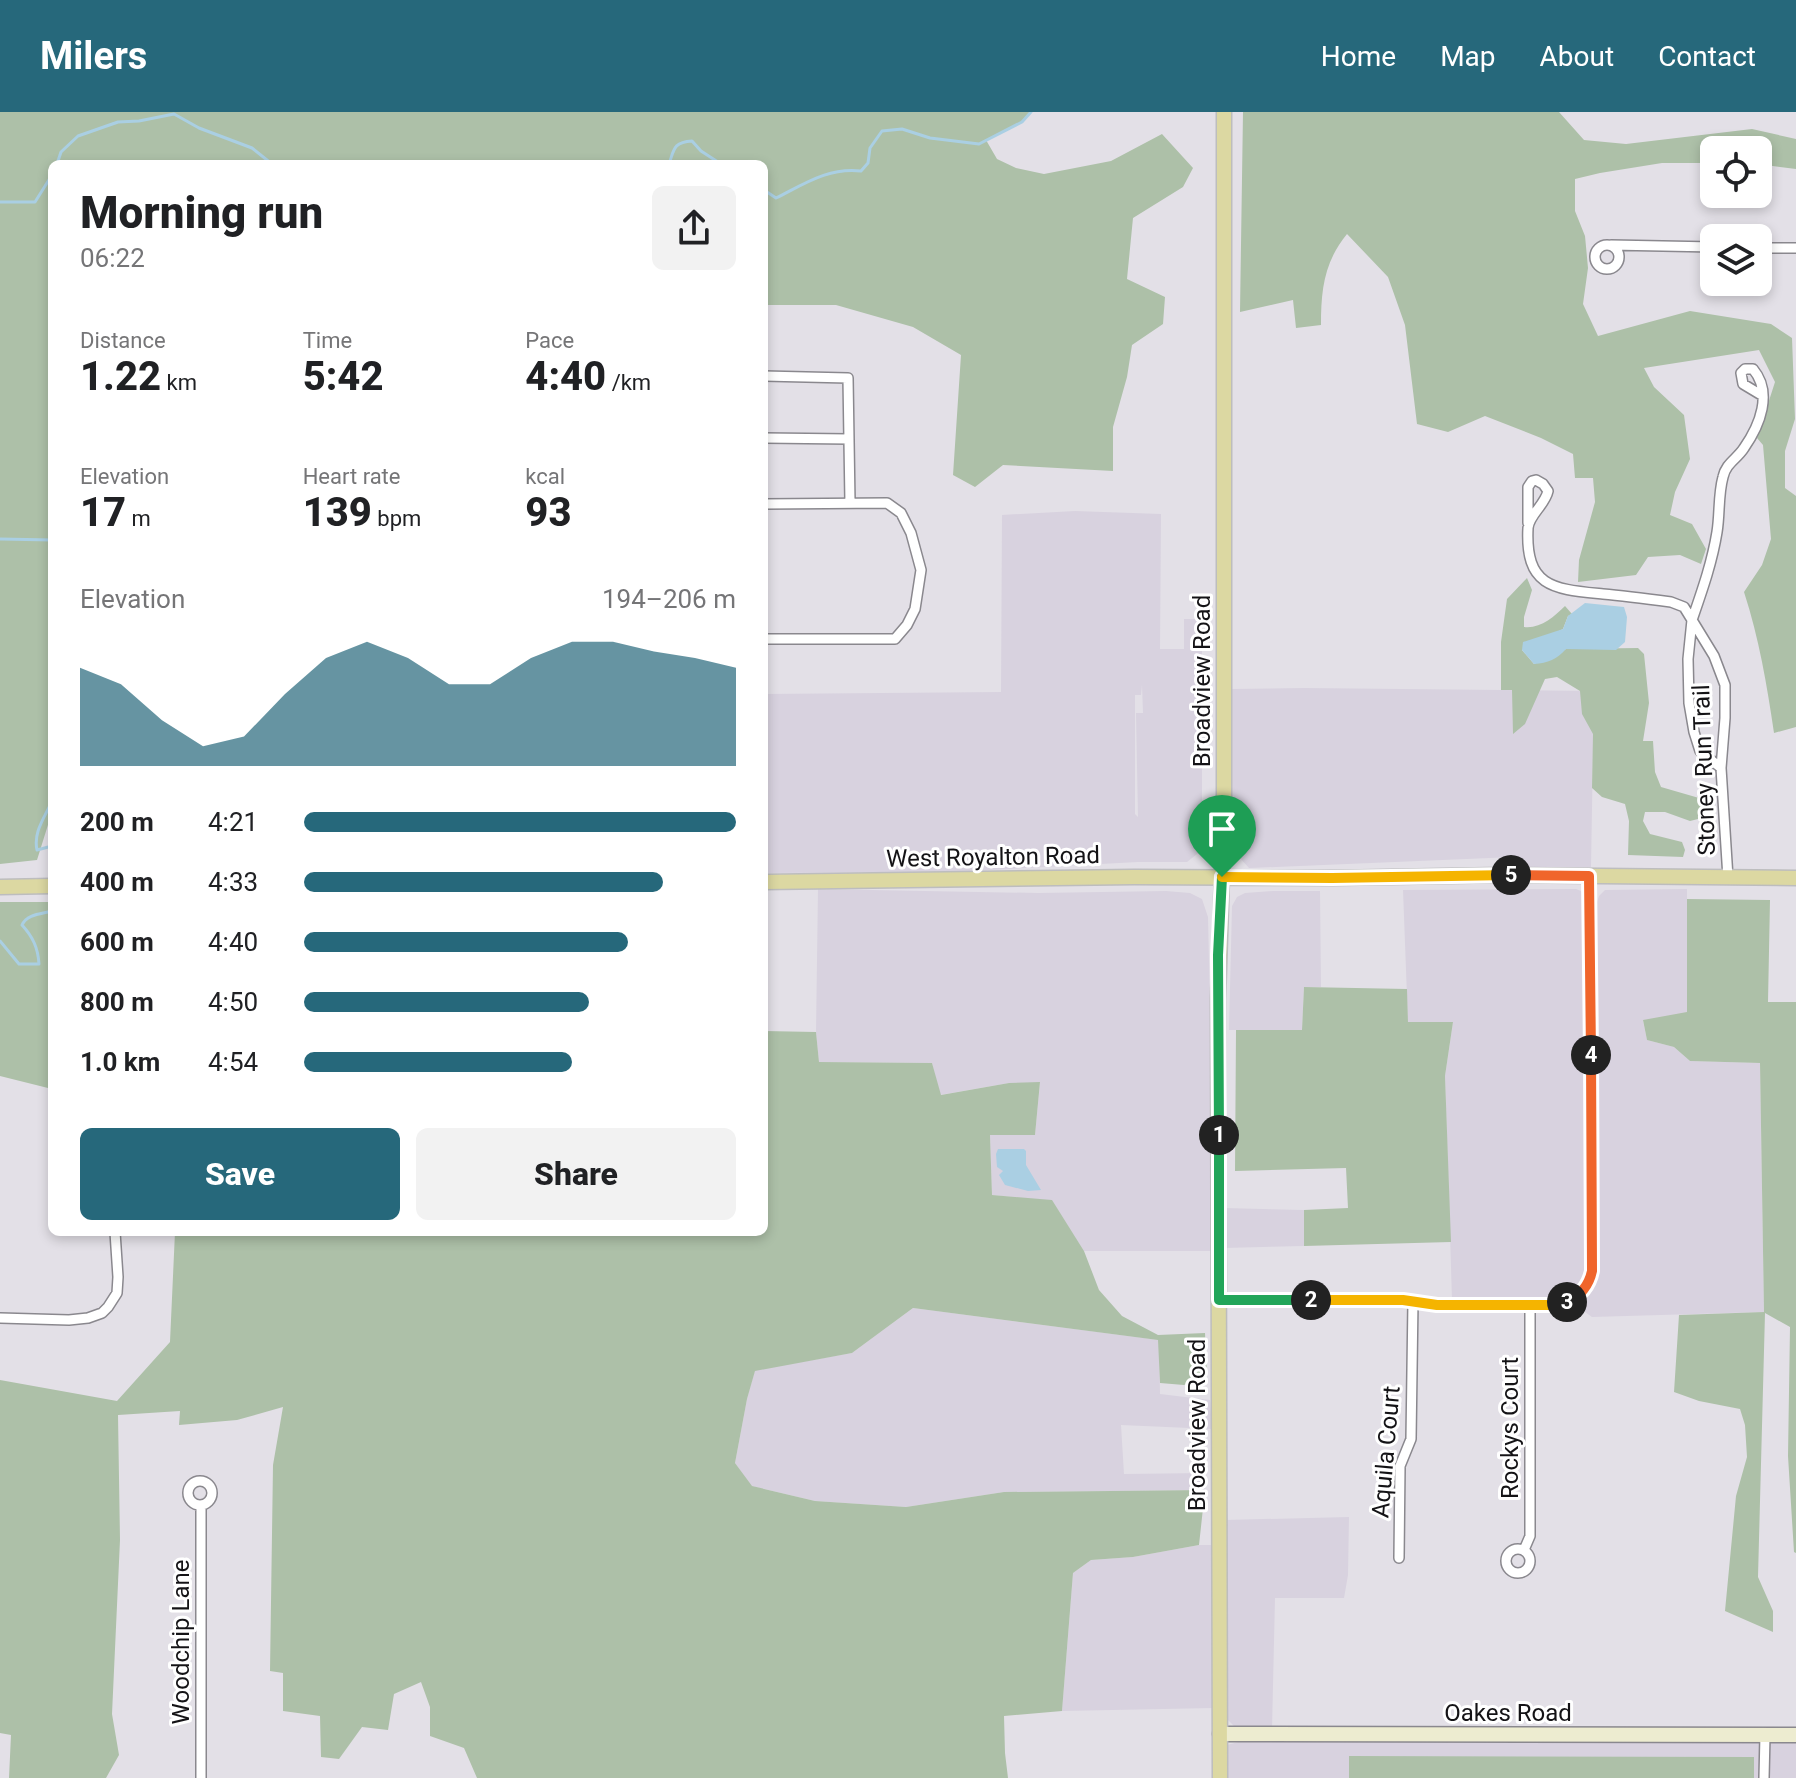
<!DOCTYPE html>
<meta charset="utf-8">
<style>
:root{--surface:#fff;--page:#f2f2f2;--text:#202124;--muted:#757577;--accent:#26687b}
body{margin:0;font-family:Roboto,sans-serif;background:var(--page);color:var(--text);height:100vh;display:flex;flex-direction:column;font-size:30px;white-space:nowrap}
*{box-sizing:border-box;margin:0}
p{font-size:26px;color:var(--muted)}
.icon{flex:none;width:44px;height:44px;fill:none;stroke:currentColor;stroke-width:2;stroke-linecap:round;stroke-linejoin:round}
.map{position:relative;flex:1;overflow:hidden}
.sheet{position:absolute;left:48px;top:48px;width:720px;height:1076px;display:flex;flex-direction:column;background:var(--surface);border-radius:12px;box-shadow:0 4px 12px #0003}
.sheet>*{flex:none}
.tools{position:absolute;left:1700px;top:24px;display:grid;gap:16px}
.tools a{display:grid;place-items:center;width:72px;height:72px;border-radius:12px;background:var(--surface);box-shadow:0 4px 12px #0003;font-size:40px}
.pin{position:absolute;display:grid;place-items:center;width:68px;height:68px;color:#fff;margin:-82px -34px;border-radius:50% 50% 50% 0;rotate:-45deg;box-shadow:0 0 8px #0007}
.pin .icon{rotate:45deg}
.km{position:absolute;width:40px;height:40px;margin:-20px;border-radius:50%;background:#222;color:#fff;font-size:22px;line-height:40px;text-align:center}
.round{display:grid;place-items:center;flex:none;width:84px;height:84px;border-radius:12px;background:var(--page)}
.overview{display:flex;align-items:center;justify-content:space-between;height:136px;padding:0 32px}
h1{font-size:44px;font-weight:800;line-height:60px}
.stats{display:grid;grid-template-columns:repeat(3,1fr);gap:12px;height:136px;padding:8px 32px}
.stats div{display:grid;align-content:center}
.stats b{font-size:40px;font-weight:800}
.stats small{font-size:22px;font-weight:400}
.stats p{font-size:22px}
.chart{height:224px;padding:16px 32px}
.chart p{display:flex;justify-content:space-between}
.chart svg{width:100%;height:144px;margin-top:8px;fill:var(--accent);opacity:.7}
.cta{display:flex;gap:16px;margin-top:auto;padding:16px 32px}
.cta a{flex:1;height:92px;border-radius:12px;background:var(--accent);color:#fff;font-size:32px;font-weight:800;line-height:92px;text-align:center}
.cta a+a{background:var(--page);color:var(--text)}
ul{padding:0 32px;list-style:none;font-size:26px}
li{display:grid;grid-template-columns:128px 96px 1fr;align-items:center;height:60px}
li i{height:20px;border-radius:10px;background:var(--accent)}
header{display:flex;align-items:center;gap:48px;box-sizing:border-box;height:112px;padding:0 40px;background:var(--accent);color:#fff}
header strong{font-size:38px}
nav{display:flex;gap:44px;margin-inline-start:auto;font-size:28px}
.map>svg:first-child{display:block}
</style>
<header>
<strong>Milers</strong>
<nav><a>Home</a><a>Map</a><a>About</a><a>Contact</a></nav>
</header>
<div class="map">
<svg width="1796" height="1666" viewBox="0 0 1796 1666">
<rect width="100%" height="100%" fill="#e3e0e7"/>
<path fill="#d8d2df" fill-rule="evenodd" d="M1075,399L1161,402L1160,537H1184V507H1202V738L1187,750H1138L950,760L764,761V582L1001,580L1002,403ZM1142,573L1143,601H1136L1138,705L1135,702V583H1141Z
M1304,576L1594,579L1591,755L1514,757V745L1249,756L1230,735L1231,577Z
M818,777L1038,781L1166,779L1190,781L1202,787L1208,805L1212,979V1139H1084L1052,1089L992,1083L990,1022L1035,1023L1040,971H1009L940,983L932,951L819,950L816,920Z
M1576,777L1581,779L1585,785L1584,851L1597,849V790L1599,784L1605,778L1687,777V901L1643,909L1647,928L1674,935L1690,949L1760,951L1764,1200L1592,1205L1564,1185L1452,1187L1445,964L1453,910L1408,911L1403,778Z
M1273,779H1320L1321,875H1304L1302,918H1229L1232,794L1237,785L1245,781Z
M1224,1096L1304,1098V1134L1224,1136Z
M913,1196L1159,1228L1160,1282L1210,1288L1212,1317L1121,1313L1124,1362L1205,1361V1378L1004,1380L906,1395L815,1389L751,1374L735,1351L747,1287L755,1258L852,1241Z
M1349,1405L1348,1463L1344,1486H1275L1272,1617L1236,1616L1228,1608L1226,1600L1225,1408Z
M1199,1433H1212L1214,1596L1062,1599L1073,1461L1091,1448L1133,1445Z
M1246,1628H1796V1666H1226L1227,1633Z"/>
<path fill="#adc0a8" d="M0,0H1031L1022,10L986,28L997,47L1016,56L1044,62L1111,49L1162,22L1193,56L1183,75L1133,106L1127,167L1165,185L1163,212L1132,233L1127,265L1113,315V359L1003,353L975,375L953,363L961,243L913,215L836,193H764V52H52V700L37,748L0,752Z
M1243,0H1559L1584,28L1626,32L1752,17L1796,27V57L1758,52V38H1714V51H1662L1600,61L1575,67V99L1585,124L1588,156L1583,192L1598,224L1690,199L1771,212L1792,226L1795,307L1785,339V376L1796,384V615L1774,621C1767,573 1759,526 1744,480L1762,453L1771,427L1763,333L1757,326L1775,270L1759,238L1644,256L1654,275L1684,303L1690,347L1675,380L1670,403L1692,412L1706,437L1701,452L1680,443L1648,445L1636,463L1578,470L1579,448L1595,390L1593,366H1575L1573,342L1541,326L1485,304L1448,320L1417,312L1405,213L1388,165L1347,122C1324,150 1321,178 1321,213L1296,216L1293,188L1240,200Z
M1527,466L1532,478L1524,505V515C1540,517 1554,505 1565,494L1572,502L1568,504L1563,517L1522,538L1534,552L1566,537L1638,536L1644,542L1649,591L1643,629H1653L1655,660L1661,675L1699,686L1712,693L1714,703L1690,709L1665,700H1645L1643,709L1650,722L1682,730L1685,738L1683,745L1628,743L1629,709L1625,692L1602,685L1592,676L1593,622L1582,602L1580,579L1557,565L1545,567L1525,612L1513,622L1512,578H1501V530L1507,487Z
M1687,787L1770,788L1768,890H1796V1441L1794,1440L1788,1344L1790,1215L1765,1201L1758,1465L1773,1499V1520L1725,1499L1736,1384L1747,1345L1745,1313L1740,1297L1699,1289L1674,1280L1679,1203L1764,1200L1760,951L1690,949L1674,935L1647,928L1643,908L1687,900Z
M0,790H52V977L0,964Z
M1304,875L1407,877L1408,910H1453L1445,964L1451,1130L1304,1134V1098L1348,1096L1346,1056L1235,1059L1236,918H1302Z
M764,919L816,920L819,950L932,951L941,983L1009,971L1040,970L1035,1023H990L992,1083L1052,1088L1084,1139L1099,1178L1122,1204L1158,1223L1205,1221L1207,1264L1184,1273L1160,1271L1158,1228L913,1196L852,1241L755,1259L747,1287L735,1351L752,1374L815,1389L906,1395L1004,1380L1205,1378L1199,1433L1133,1445L1091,1448L1073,1461L1062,1599L1004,1604L1005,1641L1008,1666H477L464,1636L430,1624V1595L421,1570L394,1582L388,1618L362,1615L339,1647L321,1645L320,1604L283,1599V1561L270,1559L273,1353L283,1295L237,1308L179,1313L180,1299L118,1303L120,1428L112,1602L119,1643L106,1666H9L11,1623L0,1621V1268L117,1289L170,1230L175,1120H764Z
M1349,1644L1754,1645V1666H1349Z"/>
<path fill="#aacfe3" d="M1585,491L1624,495L1627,505L1625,530L1616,538L1566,537C1557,547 1548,551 1534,552L1522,538L1523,530L1563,517L1568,504Z
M998,1037H1024L1026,1039V1053L1041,1078L1028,1079L1005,1073L999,1063L1003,1059L997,1055L996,1042Z"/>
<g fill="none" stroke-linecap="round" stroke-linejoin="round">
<path stroke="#aacfe3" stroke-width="3" d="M57,52L61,40L78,24L118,10L139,9L174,2L199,16L252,36L272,52
M669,52C674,38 673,30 692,29L701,39L721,52
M764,78L776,86C804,72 829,55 861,59L868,51L870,36L882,19L902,17L930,26L979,32L1022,10L1031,0
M0,90H35L52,63
M0,427L52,428
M52,689C45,705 33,720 37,738L52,734
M0,829L19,852H39C38,836 33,825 22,813C27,802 41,802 52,799"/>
<defs>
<path id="street" d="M1595 145a12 12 0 1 1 24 0a12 12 0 1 1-24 0Z
M1611,133L1714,135
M1758,136H1796
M764,264L848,266L850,391
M764,326L849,327
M764,392L887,391L901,401L911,421L921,458L915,497L907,513L895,527H764
M1528,411V375L1532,369L1536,368L1543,372L1548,379C1545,393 1529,403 1528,416C1525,476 1554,477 1603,482C1625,484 1648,487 1671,490L1684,495L1692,508L1688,547L1689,591L1694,620L1700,639L1721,656
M1728,766L1721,656L1725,606V573L1714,544L1692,508C1702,479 1712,451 1717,420C1720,402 1718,383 1723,365C1726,351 1737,347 1744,336C1760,313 1773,281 1753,257H1745L1741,261L1743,272L1763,284
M1219,1188L1393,1187L1447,1193H1556L1573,1188L1579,1183L1590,1167L1592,1155L1589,764
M0,1206L69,1208L88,1206L102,1201L108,1195L117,1181L118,1165L115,1120
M188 1381a12 12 0 1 1 24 0a12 12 0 1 1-24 0Z
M201,1393V1666
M1506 1449a12 12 0 1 1 24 0a12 12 0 1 1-24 0Z
M1524,1438L1530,1424V1193
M1399,1446L1400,1354L1411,1327L1413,1189
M1764,1666L1765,1623"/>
<path id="secondary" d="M1220,1622L1796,1623"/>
<path id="primary" d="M764,770L1134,765L1332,766L1502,763L1796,766
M0,775L52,774
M1220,1666L1218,887L1224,700V0"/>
</defs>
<use href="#street" stroke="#8a888e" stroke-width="12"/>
<use href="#secondary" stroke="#8a888e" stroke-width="17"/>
<use href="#primary" stroke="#bdbdbe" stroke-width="17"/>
<use href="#street" stroke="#fff" stroke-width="9"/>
<use href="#secondary" stroke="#edecd0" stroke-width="14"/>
<use href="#primary" stroke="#dcd8a2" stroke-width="14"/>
</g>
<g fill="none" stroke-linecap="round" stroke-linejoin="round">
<defs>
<path id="split-1" d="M1219,1023L1218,843L1222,765"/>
<path id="split-2" d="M1219,1023V1188H1311"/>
<path id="split-3" d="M1311,1188H1403L1437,1193H1549L1567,1190"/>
<path id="split-4" d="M1567,1190C1580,1184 1589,1173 1592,1159L1591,943"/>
<path id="split-5" d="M1511,763L1589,764L1591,943"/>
<path id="split-6" d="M1222,765L1332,766L1511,763"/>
</defs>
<use href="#split-1" stroke="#fff" stroke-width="16"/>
<use href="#split-2" stroke="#fff" stroke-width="16"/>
<use href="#split-3" stroke="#fff" stroke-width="16"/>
<use href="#split-4" stroke="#fff" stroke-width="16"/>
<use href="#split-5" stroke="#fff" stroke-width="16"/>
<use href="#split-6" stroke="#fff" stroke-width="16"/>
<use href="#split-1" stroke="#22a559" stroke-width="10"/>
<use href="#split-2" stroke="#22a559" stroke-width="10"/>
<use href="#split-3" stroke="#f5b400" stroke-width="10"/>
<use href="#split-4" stroke="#f0652b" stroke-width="10"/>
<use href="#split-5" stroke="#f0652b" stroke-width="10"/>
<use href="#split-6" stroke="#f5b400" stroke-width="10"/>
</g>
<g text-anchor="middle" stroke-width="6" stroke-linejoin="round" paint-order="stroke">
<g font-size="24" fill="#141316" stroke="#fff">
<text transform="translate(1202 569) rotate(-90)" y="8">Broadview Road</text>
<text transform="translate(1704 658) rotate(-92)" y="8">Stoney Run Trail</text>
<text transform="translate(993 745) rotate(-1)" y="8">West Royalton Road</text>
<text transform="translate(1197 1313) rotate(-90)" y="8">Broadview Road</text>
<text transform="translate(1510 1316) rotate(-90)" y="8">Rockys Court</text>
<text transform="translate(1386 1340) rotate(-85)" y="8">Aquila Court</text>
<text transform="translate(181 1530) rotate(-90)" y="8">Woodchip Lane</text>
<text x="1508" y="1609">Oakes Road</text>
</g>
</g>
</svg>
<div class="tools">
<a><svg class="icon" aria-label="locate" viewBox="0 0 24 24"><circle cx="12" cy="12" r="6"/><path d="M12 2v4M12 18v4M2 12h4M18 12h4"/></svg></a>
<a><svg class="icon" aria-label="layers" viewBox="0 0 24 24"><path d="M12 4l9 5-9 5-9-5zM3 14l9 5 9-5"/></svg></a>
</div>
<div class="pin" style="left:1222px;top:765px;background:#1e9e55"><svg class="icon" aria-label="arrive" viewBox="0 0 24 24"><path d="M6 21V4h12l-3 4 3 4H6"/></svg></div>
<b class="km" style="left:1219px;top:1023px">1</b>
<b class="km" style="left:1311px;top:1188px">2</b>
<b class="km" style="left:1567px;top:1190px">3</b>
<b class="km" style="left:1591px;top:943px">4</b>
<b class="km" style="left:1511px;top:763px">5</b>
<section class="sheet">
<div class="overview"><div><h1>Morning run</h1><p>06:22</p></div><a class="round"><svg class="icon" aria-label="share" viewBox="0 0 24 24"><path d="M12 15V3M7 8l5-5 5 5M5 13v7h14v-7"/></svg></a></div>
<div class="stats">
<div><p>Distance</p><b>1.22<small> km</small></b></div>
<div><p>Time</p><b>5:42</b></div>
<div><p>Pace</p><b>4:40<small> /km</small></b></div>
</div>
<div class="stats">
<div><p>Elevation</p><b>17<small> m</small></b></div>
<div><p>Heart rate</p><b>139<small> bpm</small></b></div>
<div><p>kcal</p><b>93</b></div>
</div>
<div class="chart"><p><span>Elevation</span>194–206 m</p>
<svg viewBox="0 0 160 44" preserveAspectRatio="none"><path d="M0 44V14L10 19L20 30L30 38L40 35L50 22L60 11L70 6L80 11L90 19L100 19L110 11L120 6L130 6L140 9L150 11L160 14V44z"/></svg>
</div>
<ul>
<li><b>200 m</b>4:21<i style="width:100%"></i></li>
<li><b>400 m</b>4:33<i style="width:83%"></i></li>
<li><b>600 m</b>4:40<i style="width:75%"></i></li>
<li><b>800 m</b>4:50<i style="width:66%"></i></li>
<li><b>1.0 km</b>4:54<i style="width:62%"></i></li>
</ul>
<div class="cta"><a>Save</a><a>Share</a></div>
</section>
</div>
